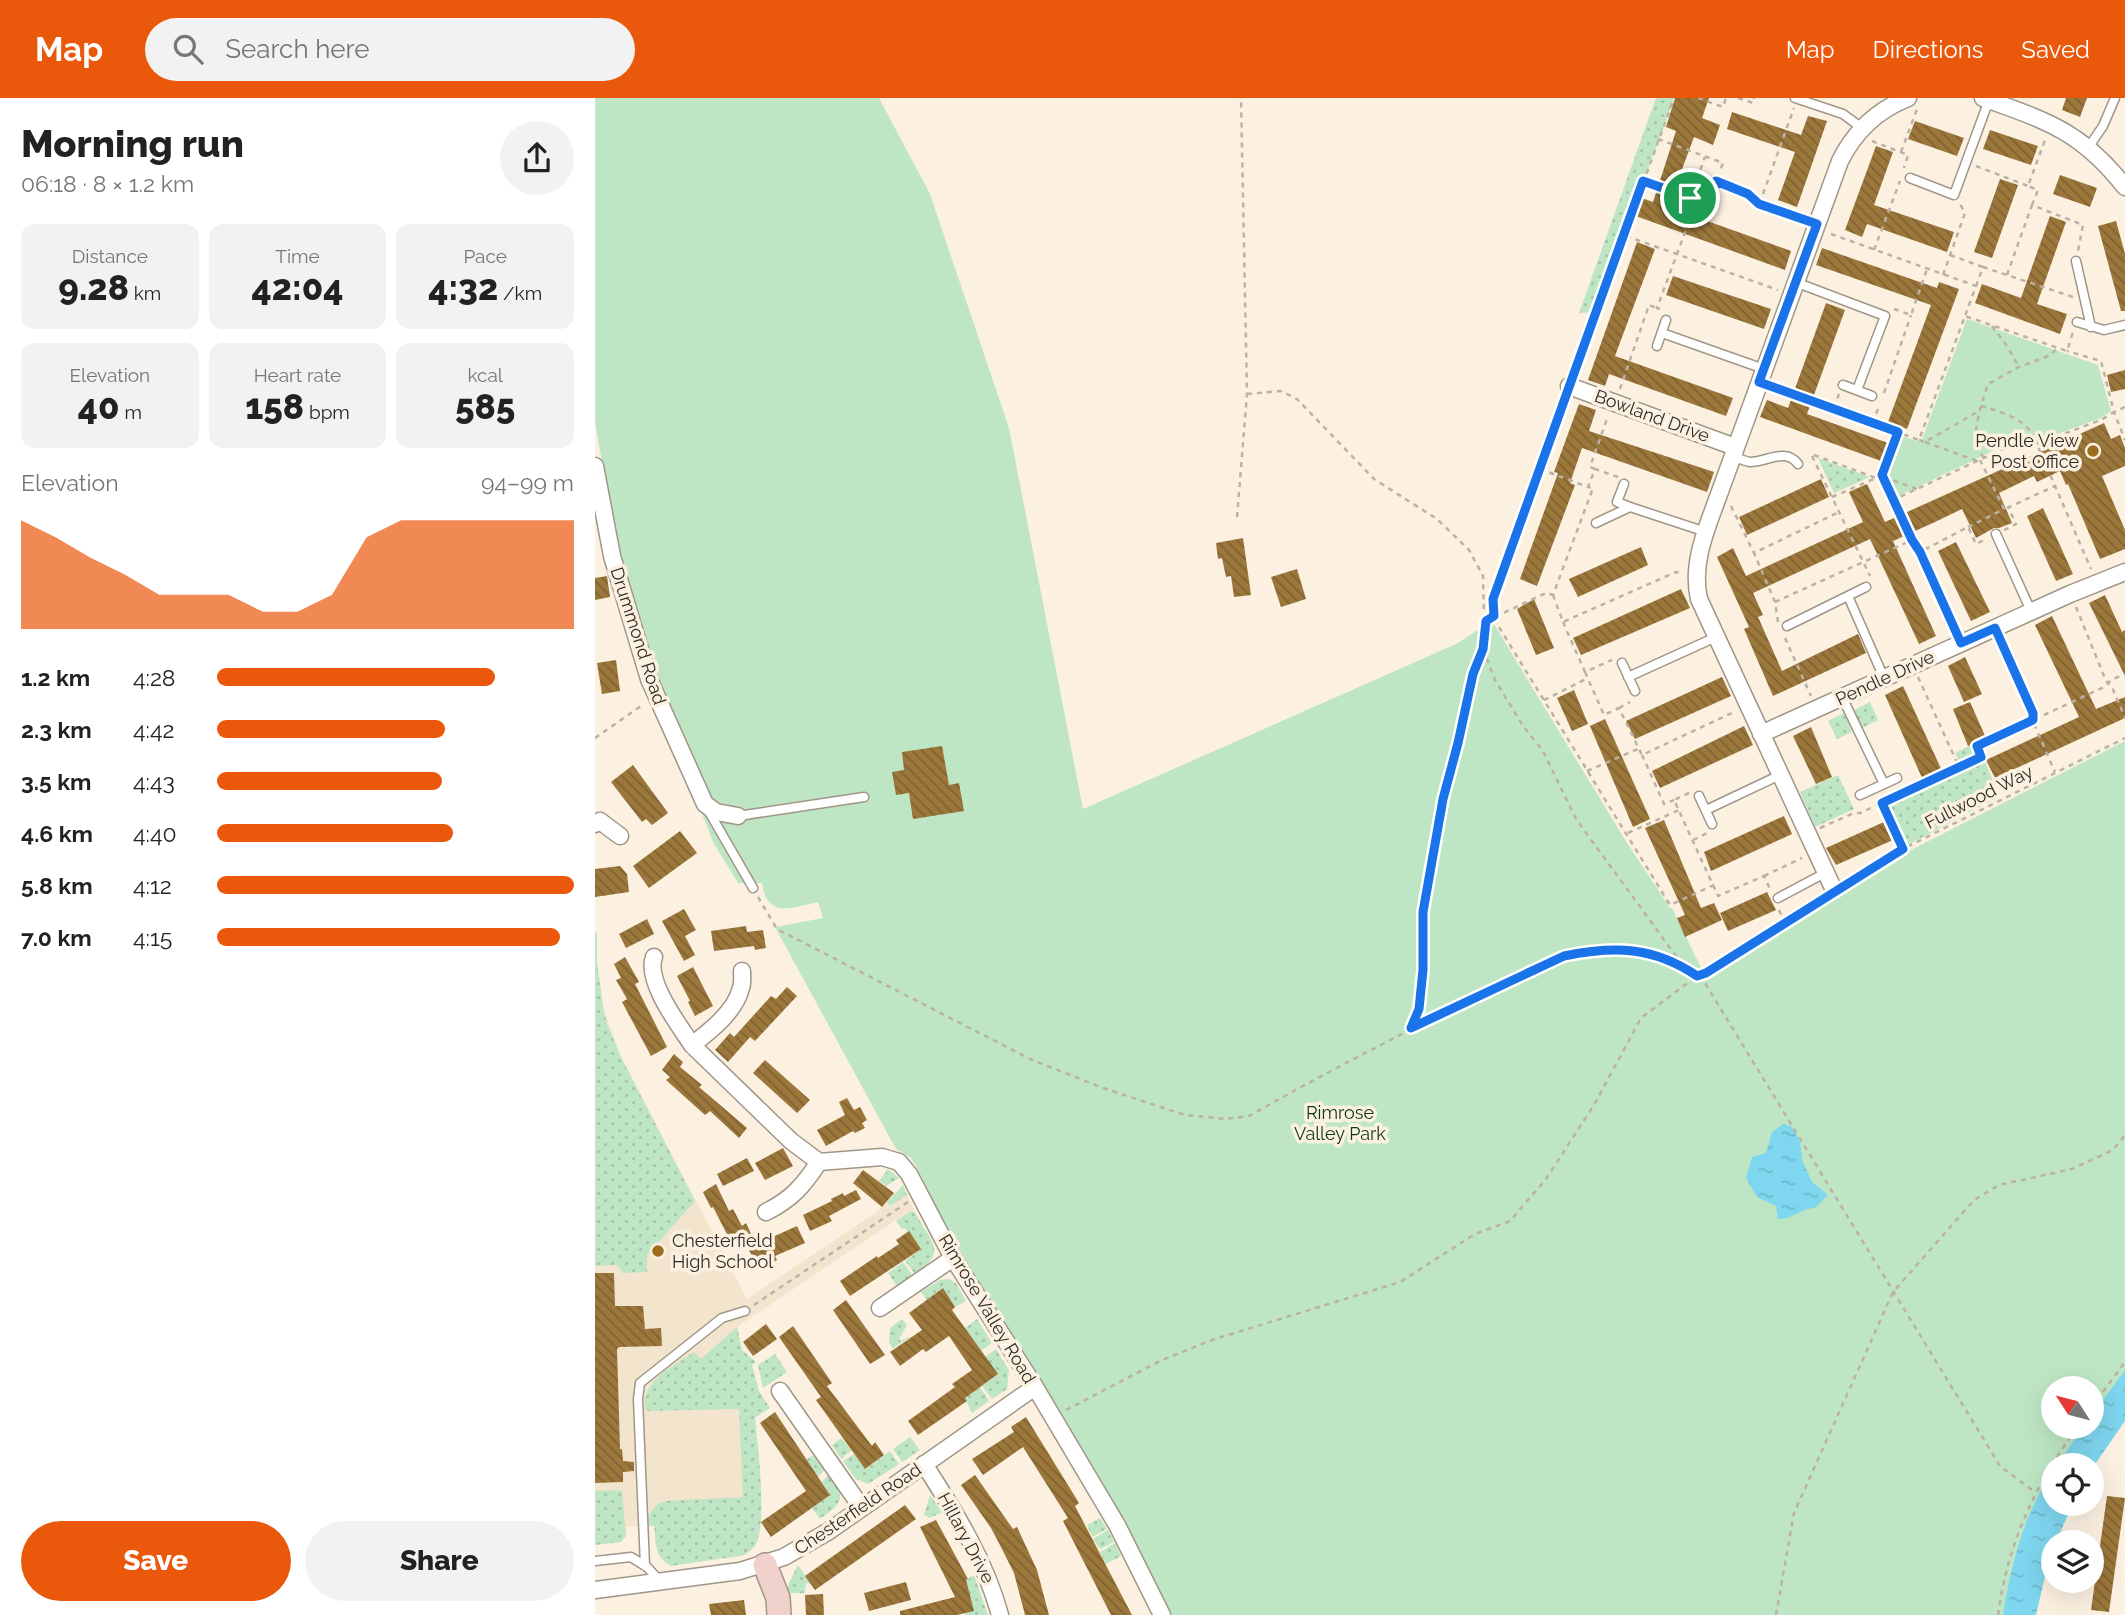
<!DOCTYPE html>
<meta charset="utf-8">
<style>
:root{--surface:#fff;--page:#f2f2f2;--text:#222;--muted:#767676;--accent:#ea580c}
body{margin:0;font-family:Raleway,sans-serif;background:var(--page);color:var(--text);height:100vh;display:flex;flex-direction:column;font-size:26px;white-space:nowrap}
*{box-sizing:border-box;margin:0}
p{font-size:23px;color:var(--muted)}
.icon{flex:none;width:38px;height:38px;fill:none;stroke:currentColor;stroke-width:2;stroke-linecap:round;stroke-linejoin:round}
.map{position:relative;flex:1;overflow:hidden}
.drawer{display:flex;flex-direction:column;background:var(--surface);width:595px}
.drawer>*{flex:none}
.needle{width:46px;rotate:306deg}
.fabs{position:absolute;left:1446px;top:1278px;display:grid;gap:14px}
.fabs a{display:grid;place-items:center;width:63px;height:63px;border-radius:50%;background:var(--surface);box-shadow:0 7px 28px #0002;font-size:35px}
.pin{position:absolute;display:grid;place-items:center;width:60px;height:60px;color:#fff;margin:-30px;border:4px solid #fff;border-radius:50%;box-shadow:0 2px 7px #0007}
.round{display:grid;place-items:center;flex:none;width:74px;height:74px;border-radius:37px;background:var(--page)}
.head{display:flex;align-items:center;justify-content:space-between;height:119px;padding:0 21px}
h1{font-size:38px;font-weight:800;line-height:52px}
.stats{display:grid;grid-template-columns:repeat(3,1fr);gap:10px;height:119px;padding:7px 21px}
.stats div{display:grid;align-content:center;border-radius:14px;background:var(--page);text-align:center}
.stats b{font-size:35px;font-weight:800}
.stats small{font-size:19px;font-weight:400}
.stats p{font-size:19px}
.chart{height:196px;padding:14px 21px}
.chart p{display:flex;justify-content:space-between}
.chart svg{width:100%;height:126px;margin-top:7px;fill:var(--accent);opacity:.7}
.action{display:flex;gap:14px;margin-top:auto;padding:14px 21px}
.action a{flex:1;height:80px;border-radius:42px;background:var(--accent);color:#fff;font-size:28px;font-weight:800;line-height:80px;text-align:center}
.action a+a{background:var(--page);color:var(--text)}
ul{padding:0 21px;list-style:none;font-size:23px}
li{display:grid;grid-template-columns:112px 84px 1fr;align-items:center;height:52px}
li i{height:18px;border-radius:9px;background:var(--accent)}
header{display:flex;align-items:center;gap:42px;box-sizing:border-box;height:98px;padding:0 35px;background:var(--accent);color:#fff}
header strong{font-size:33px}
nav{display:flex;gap:38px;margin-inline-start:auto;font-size:24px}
.search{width:490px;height:63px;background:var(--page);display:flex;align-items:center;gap:18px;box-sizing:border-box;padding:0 24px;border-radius:38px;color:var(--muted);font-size:26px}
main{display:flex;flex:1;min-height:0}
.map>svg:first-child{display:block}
</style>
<header>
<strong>Map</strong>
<div class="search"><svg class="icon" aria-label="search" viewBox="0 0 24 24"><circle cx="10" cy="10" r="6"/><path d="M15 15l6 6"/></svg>Search here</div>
<nav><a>Map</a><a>Directions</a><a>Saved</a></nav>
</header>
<main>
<section class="drawer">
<div class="head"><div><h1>Morning run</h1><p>06:18 · 8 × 1.2 km</p></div><a class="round"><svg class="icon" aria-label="share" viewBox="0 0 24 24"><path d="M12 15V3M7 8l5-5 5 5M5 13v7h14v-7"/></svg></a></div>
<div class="stats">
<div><p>Distance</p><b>9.28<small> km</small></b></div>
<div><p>Time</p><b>42:04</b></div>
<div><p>Pace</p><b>4:32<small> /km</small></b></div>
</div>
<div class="stats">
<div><p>Elevation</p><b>40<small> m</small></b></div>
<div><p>Heart rate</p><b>158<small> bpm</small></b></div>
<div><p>kcal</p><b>585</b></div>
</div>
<div class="chart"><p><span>Elevation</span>94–99 m</p>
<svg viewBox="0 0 160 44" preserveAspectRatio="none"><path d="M0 44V6L10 12L20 19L30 25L40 32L50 32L60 32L70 38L80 38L90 32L100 12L110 6L120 6L130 6L140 6L150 6L160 6V44z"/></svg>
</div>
<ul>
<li><b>1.2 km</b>4:28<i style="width:78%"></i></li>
<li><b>2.3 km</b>4:42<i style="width:64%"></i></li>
<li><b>3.5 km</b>4:43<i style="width:63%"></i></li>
<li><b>4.6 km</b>4:40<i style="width:66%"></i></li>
<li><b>5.8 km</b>4:12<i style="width:100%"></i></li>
<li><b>7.0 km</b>4:15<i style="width:96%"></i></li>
</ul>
<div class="action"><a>Save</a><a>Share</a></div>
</section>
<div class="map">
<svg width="1530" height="1517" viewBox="0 0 1530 1517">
<defs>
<pattern id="grass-dots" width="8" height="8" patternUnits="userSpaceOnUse" patternTransform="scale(1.75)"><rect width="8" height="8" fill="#bee6c4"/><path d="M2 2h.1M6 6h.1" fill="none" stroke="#a4c5a8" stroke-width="1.8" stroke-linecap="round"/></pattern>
<pattern id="water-ripples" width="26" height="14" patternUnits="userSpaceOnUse" patternTransform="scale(1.75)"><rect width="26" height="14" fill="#7fd6ef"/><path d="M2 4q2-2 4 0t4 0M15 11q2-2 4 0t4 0" fill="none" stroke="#6eb8cd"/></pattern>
<pattern id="building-back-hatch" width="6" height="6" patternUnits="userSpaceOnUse" patternTransform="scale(1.75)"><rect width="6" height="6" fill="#9c773b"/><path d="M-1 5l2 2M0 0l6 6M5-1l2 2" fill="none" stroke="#806231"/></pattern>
</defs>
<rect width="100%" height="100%" fill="#fcf1e1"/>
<path fill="#f3e4ce" d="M0,833L2,836V864L8,909L26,959L152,1201L282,1114L292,1104L295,1108L312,1097L322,1118L319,1114H313L142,1229L160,1320L165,1418L161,1447L154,1454L143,1459L79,1467L72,1466L63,1457L59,1427L31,1429V1438L26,1444L0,1447Z"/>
<path fill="url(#grass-dots)" d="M1061,0H1079L1001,214L984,215Z
M1223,360L1275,379L1239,395Z
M1275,604L1283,622L1267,630L1259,612Z
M1249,615L1257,634L1242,641L1233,623Z
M1376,647L1381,658L1365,665L1360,655Z
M1389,660L1404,699L1311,748L1291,704Z
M1243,677L1259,711L1220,729L1205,694Z
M0,833L2,836V864L8,909L12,926L26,959L100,1103L52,1157V1174L27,1175L25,1170L20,1167L0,1168Z
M293,1071L304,1080L291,1088L284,1083Z
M308,1087L312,1097L295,1108L292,1104Z
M314,1114H319L322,1118C338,1147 352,1153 320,1176L310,1163L326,1151L310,1130L307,1131L301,1123Z
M308,1164L317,1177L302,1188L293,1175Z
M354,1181L361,1185L371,1203L360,1209L348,1190L332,1202L326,1194L345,1182Z
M307,1221L312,1227L304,1241L306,1243L313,1239L314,1240L298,1250L294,1245L295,1230Z
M382,1221L397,1245L386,1253L370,1230Z
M142,1229L147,1252L161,1264L157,1267L164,1293L175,1310L160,1320C163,1351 171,1412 163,1441C161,1448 156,1453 149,1457L76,1468C59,1459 61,1445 59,1428H54L53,1417L63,1406L71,1403L148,1399L144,1311L53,1313L50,1310C47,1282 79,1268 99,1254L106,1261Z
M401,1251L414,1272L412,1291L397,1301L387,1288L403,1276L390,1259Z
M180,1256L192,1274L168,1290L163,1267Z
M385,1289L394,1303L377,1315L370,1300Z
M315,1339L325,1352L307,1364L298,1351Z
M246,1340L257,1352L246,1361L237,1347Z
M295,1353L304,1366L273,1386L261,1381L248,1363L259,1356L271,1371Z
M220,1356L230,1371L223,1379L212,1363V1361Z
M233,1377C254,1399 246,1406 225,1421L217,1410L235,1397L227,1384Z
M27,1392L31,1438L26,1444L0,1447V1393Z
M335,1397L347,1414L335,1420L329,1417Z
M505,1420L512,1431L497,1439L492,1427Z
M513,1432L519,1444L505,1451L498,1441Z
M520,1445L526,1458L511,1466L505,1454Z
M203,1467L216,1486L211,1485L210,1495H194L192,1489Z
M379,1477L393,1517H370V1483Z"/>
<path fill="#bee6c4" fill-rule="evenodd" d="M0,0H284L335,96L414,330L488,711L861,546L897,523L1027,737L1075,810H1077L1111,880L1112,877L1312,754L1530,643V1299L1481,1367H1458V1405L1424,1517H574L348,1124L321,1068L316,1060L301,1051L180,829L228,820L223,804C198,809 172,822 167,785H143L118,744L62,600L20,439L0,324ZM1458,1290H1496V1328H1458Z
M1372,221L1503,267L1516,313L1506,320L1444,343L1432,337L1299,400L1289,377L1303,337L1326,344Z"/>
<path fill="url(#water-ripples)" d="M1188,1026L1196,1028L1205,1043L1207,1062L1217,1084L1233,1097L1220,1110C1203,1111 1197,1122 1183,1121L1181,1108L1162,1099L1151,1080L1157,1059L1171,1055L1177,1034Z
M1530,1272V1323L1496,1372V1367H1462L1489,1328H1496V1318Z
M1458,1373V1405H1478L1461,1444H1458L1441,1517H1408C1416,1467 1429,1415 1458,1373Z"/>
<path fill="url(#building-back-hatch)" d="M1080,0H1114L1107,20L1125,27L1118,47L1099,39L1073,109L1196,153L1190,172L1038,117L1044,99L1058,104L1081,33L1071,29Z
M1471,0H1492L1485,19L1467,12Z
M1137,14L1206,37L1213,18L1232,23L1202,109L1183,102L1200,54L1132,31Z
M1320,23L1369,40L1362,58L1313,41Z
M1395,32L1443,48L1436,67L1388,51Z
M1281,48L1298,54L1279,107L1359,134L1352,154L1272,126L1267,139L1250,132Z
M1465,77L1502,90L1495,109L1458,96Z
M1405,81L1423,87L1397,160L1379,154Z
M1455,118L1471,124L1442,206L1472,216L1465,236L1380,205L1387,186L1426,200Z
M1521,123L1530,156V213H1526L1503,128Z
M1042,144L1060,151L1020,258L1138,300L1131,318L1014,276L1010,288L993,282Z
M1227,150L1342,190L1344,184L1364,191L1312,331L1293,324L1336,207L1221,167Z
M1078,178L1176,211L1169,231L1071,197Z
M1231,205L1250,212L1212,316L1293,345L1286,363L1165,319L1172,302L1193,310Z
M1530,272V291L1516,294L1512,277Z
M984,306L1001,312L994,333L1119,374L1112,394L987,350L975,385L980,387L942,488L925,481L963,375L959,374Z
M1509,325L1516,341L1525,337L1530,350V368L1507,378L1530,432V451L1505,461L1473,386L1471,387L1465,373L1442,384L1439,378L1404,395L1417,425L1404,430H1399L1381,440L1367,411L1340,424L1298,443L1341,538L1324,546L1275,441L1158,495L1168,517L1163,519L1187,573L1263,536L1271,555L1178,598L1149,531L1154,529L1122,459L1138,450L1151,478L1268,424L1254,394L1272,386L1290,424Z
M1226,381L1234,399L1152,437L1144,419Z
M1448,410L1478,476L1461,483L1432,418Z
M648,440L656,497L639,499L636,478L631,479L627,460L623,461L621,445Z
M1361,444L1395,514L1376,523L1343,453Z
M1046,449L1053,467L983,499L974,481Z
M702,471L711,501L686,509L676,479Z
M12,478L15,499L0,502V480Z
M1086,491L1095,510L986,557L978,540Z
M1510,497L1527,534L1530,532V578L1494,505Z
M939,501L959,550L941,557L922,511Z
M1457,518L1501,611L1530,599V620L1400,680L1391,662L1484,619L1440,527Z
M1370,559L1387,596L1369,604L1353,568Z
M21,562L25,593L7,596L2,565Z
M1127,579L1136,598L1040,641L1031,623Z
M1308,588L1348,675L1328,682L1290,597Z
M979,592L993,626L977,633L962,600Z
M1375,604L1391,640L1373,648L1358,611Z
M1010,621L1055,721L1038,729L995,628Z
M1149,628L1158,647L1065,690L1057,673Z
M1216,629L1237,679L1221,686L1198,638Z
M347,648L354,687L364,685L369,713L318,721L314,695L301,697L297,674L309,672L307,654Z
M38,667L73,715L57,727L51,721L47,724L16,684Z
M1189,718L1197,736L1116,773L1109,754Z
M1069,722L1106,810L1119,805L1127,822L1090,839L1082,820L1090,817L1050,730Z
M1289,724L1298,742L1241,767L1231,750Z
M85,733L102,755L54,790L38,768Z
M25,768L32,776L34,794L0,799V771Z
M1172,794L1181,812L1133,833L1125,815Z
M89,811L101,832L90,838L100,857L89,863L67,823Z
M52,821L59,836L31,850L24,836Z
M151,828L152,834L168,832L171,850L160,852L159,848L119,853L116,833Z
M30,859L44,884L40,886L72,949L56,958L27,904L32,901L21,882L26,880L19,866Z
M98,869L118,908L100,918L93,904L95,903L82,878Z
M192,889L202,898L160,943L155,939L133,964L120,952L135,935L139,939L176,898L181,901Z
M79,956L88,964L85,969L107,987L104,989L152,1030L144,1040L115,1013L110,1017L71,982L75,979L67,972Z
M170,962L215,1002L202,1015L158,975Z
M252,1000L259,1012L265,1009L272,1022L267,1025L270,1030L260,1035L258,1033L231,1048L222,1032L250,1017L244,1004Z
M188,1050L198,1068L170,1082L160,1065Z
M152,1060L159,1073L128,1088L122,1076Z
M268,1072L299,1095L287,1109L258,1085Z
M121,1086L134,1113L138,1111L147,1128L151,1125L158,1140L139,1150L118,1109L116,1110L108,1094Z
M261,1092L266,1101L234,1118L237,1123L215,1133L208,1117L237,1103L236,1101L248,1095L249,1098Z
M202,1128L210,1145L180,1158L182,1162L164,1172L153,1150Z
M314,1133L326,1151L255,1198L245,1183L282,1158L283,1160L304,1146L301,1142Z
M0,1175H19L20,1208H48L50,1231L66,1230L67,1248L24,1249L22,1251L25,1351H27L28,1363L39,1364V1373L28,1374V1384L0,1385Z
M348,1190L360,1209L357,1212L403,1276L370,1300L372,1303L323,1337L313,1323L360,1289L357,1286L377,1272L354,1238L331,1254L328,1251L305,1268L295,1254L327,1232L314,1215Z
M251,1202L290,1257L275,1266L238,1212Z
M171,1226L182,1241L158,1258L148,1244Z
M198,1228L237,1285L232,1288L277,1348L280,1344L289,1357L270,1371L221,1302L226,1299L184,1239Z
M180,1314L235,1397L176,1439L166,1424L211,1393L165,1325Z
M431,1319L484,1405L480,1408L537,1517H516L468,1423L473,1420L428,1349L388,1377L377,1361L419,1334L416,1329Z
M380,1377L418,1431L422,1429L442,1472L454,1517H430L419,1475L407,1451L396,1430L366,1387Z
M1512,1398L1530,1400L1514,1514L1496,1512Z
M310,1407L321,1421L220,1492L210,1478Z
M341,1422L373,1481L371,1482L379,1513L362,1517H305V1513L360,1499L325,1429Z
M311,1484L316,1502L274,1513L269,1495Z
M228,1496L229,1517H211L210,1497Z
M149,1502L151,1517H116L114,1506Z"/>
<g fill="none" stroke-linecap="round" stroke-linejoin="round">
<defs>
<path id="lane" d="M1200,0L1248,16L1267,30
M1493,50L1508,28L1520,0
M1315,80L1359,97L1394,2
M1121,84L1153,96L1164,105L1222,126
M1481,163L1496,229
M1200,184L1290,218L1262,292
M1482,224L1509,232L1530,227
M1067,235L1169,271
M1062,248L1071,222
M1248,287L1277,298
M1138,358C1143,360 1149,363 1155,364C1172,364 1191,349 1203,366
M1035,409L1111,434
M1001,425L1035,409L1022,404L1029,386
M1401,436L1436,513
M1253,498L1289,580
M1192,528L1271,489
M1400,530L1438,615
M1027,565L1040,593
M1033,579L1121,539
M1247,599L1289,686
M1265,697L1302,680
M1104,698L1117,726
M113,712L158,790
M1111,712L1185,677
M143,718L269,699
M1183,800L1230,775
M0,1463L36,1459L52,1469L65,1483
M50,1468L43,1301L45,1285L127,1220L150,1213"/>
<path id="street" d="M1388,0C1452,23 1486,33 1530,89
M974,288L1140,349
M0,368L17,458L54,581L110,706L121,714L143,718
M1166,636L1475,496L1530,474
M0,726L5,723L25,738
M1238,790L1104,501C1096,466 1111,432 1123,399L1245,63C1260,33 1282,12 1313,0
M59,859C50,883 84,927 97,947
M147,873C147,878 148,885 146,890C140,914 115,933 97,947L196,1043L224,1064L287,1059L304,1064L314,1076L358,1160L440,1289L522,1427L567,1517
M171,1114C197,1101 208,1088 224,1064
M285,1210L358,1160
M185,1293L267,1410
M329,1366C360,1414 390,1462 405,1517
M0,1492L145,1473L189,1459L234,1433L440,1289"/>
<path id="secondary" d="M170,1467L183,1500L184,1517"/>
</defs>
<use href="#lane" stroke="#a09687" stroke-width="11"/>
<use href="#street" stroke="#a09687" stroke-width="19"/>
<use href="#secondary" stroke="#a09687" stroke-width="26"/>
<path stroke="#bbb2a5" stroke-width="2.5" stroke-dasharray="5 5" stroke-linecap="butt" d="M1103,0L1128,9L1131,0
M1143,0L1158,5L1159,0
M1063,41L1128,65L1125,73
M1277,43L1313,57L1309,70
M1306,54L1322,11
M1381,68L1433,88
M1048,83L1095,100L1110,59
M1168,96L1199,10
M1103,103L1113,106L1116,96
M1437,107L1443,92L1433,88L1450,42
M1236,136L1381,188L1370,218
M1031,138L1183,192
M1279,152L1305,83
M1355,157L1388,169
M1348,177L1370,115L1365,106
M1412,177L1437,107L1488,127L1483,153
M1381,188L1388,169L1478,199
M1065,211L1062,210L1102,102L1095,100
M1299,211L1316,217L1332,171
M1397,228L1412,248L1424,269
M980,273L1079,0
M1177,289L1324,342L1370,218L1472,253L1478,234
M1025,291L1054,207L1062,210
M1289,295L1316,217
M652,296L686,293L702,301L779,381L842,421L874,452L888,478L889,517L891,523L888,551L878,576L863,645L848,701L828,814L829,872L824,911L816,930
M969,303L898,501L899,521L1075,807L1119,787
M1386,308C1404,313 1428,320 1438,337
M1530,309L1519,314L1530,342
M1239,310L1244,296
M1278,325L1284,308
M1303,335L1288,377L1298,402L1438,337L1496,471
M1324,342L1330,344L1384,313
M1330,344L1382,363
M1442,346L1506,322L1519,314L1506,263L1472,253
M1219,357L1281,380
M1217,358L1275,478
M1389,360C1387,357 1384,355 1382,351C1376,338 1388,300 1393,286L1424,269L1456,257L1462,250
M945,371L993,389L1000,371L1023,379
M1000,371L995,369L1013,318
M1289,379L1322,391
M1237,399L1288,377
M1136,408L1159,455
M1412,410L1460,388
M642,419L652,296L646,0
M1373,429L1409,411L1385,362
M1409,432L1421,426L1413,409
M1317,442L1325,454L1373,429L1381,446L1391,441
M1325,454L1360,530
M958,497L968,524L1081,474L1086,475
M1180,504L1317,442L1298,402
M1481,509L1511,583L1517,589L1530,620
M891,523L951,495L958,497L998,390L993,389
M968,524L990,574L1017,562
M1183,524L1180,504L1159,455L1244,414
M1190,540L1216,598
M888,551L900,582L928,628L948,653L981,721L1089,869
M990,574L1009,617L1024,610L1047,657L1139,614
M1323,579L1364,669
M949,602L993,580
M1024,610L1035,604
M1449,617L1509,589L1516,582L1530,576
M1439,626L1460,674
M0,640L49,606
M1047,657L1069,706L1079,702
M992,673L1043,651
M1094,695L1079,702L1123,798L1169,778L1176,793
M1287,705L1308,751
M1225,730L1259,715H1265L1386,659L1382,648L1434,624
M1033,735L1084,712
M1098,742L1112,735
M1169,778L1207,760
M1253,785L1308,751L1530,640
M163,799L182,831L435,961L508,990L590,1017L631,1021L654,1018C730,975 807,935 887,897C927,878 966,855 1011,851C1043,848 1077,860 1102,878L1111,875L1227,802
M1184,812L1190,825
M1105,877L1405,1368L1440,1394
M159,1207L313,1104
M1496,1310L1530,1264
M471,1312L565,1263L617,1242L805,1184L880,1136L915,1123L951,1081L999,1007L1046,920L1102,878
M1181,1517L1199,1415L1298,1194L1379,1102L1404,1087L1477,1071L1518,1052L1530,1037
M1403,1517C1413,1443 1440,1388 1483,1328"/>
<use href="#lane" stroke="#fff" stroke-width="8"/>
<use href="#street" stroke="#fff" stroke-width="16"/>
<use href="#secondary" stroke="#f1d1cc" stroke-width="23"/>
</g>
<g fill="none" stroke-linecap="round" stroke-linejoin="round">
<defs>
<path id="route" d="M1048,83L1113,106L1121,83L1153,96L1164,106L1222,126L1164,284L1303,334L1287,377L1317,442L1325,454L1366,545L1400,530L1438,615V622L1382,648L1386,659L1287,705L1308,751L1111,875L1102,878C1058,848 1019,848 969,858L816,930L824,911L828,872V814L848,701L863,645L878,576L888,551L891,523L899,518L898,501Z"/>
</defs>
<use href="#route" stroke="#fff" stroke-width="14"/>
<use href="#route" stroke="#1a73e8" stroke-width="9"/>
</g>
<g fill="#9c6c1f" stroke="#fcf1e1" stroke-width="2.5">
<circle cx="1498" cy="353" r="7"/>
<circle cx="63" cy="1153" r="7"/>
</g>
<g text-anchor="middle" stroke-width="7" stroke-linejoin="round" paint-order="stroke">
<g font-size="18" fill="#302c26" stroke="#fcf1e1">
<text transform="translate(1057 318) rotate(20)" y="6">Bowland Drive</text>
<text transform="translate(43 538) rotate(72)" y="6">Drummond Road</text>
<text transform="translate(1290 580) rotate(-25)" y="6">Pendle Drive</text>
<text transform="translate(1384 699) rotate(-27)" y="6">Fullwood Way</text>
<text transform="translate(392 1211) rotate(59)" y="6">Rimrose Valley Road</text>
<text transform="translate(263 1411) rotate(-34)" y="6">Chesterfield Road</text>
<text transform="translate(371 1440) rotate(62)" y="6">Hillary Drive</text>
</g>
<g font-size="18" fill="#302c26" stroke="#fcf1e1" text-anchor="end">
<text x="1484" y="349">Pendle View<tspan x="1484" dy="21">Post Office</tspan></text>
<text x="77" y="1149" text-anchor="start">Chesterfield<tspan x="77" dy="21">High School</tspan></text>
</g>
<g font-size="18" fill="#0d391a" stroke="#fcf1e1">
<text x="745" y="1021">Rimrose<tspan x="745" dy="21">Valley Park</tspan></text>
</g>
</g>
</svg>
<div class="fabs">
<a><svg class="needle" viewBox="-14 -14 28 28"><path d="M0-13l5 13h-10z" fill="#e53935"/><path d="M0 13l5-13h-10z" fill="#767676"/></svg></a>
<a><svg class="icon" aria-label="locate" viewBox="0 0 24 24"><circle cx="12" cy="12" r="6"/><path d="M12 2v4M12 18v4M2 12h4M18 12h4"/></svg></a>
<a><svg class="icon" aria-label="layers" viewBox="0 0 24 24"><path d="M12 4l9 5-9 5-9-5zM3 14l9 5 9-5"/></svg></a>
</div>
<div class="pin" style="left:1095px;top:100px;background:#1e9e55"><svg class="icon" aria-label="arrive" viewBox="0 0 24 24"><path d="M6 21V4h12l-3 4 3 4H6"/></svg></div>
</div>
</main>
